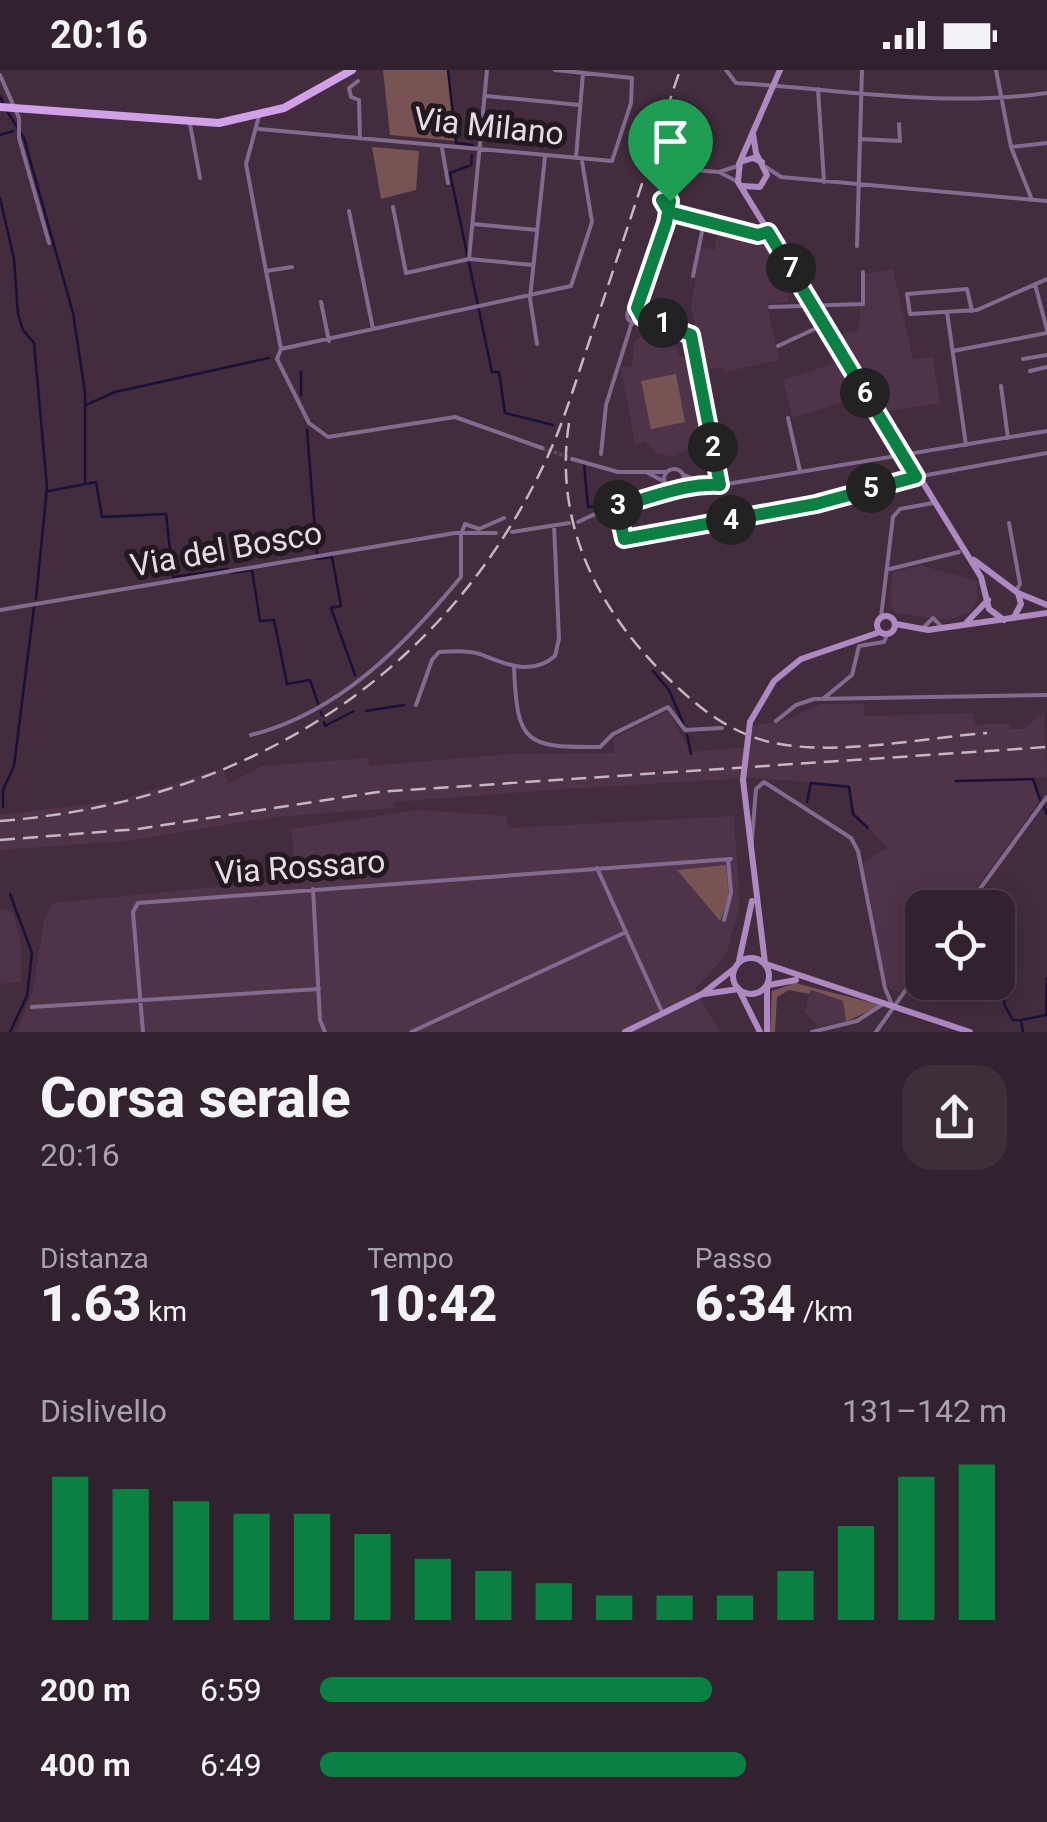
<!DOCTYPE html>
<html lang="it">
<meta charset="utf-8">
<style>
:root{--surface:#32212e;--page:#3d2e3a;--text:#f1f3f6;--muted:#a8a3aa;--line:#4d3e4a;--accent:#0b8043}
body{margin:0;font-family:Roboto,sans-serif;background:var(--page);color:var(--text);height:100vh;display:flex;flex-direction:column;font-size:38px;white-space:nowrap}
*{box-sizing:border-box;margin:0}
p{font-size:32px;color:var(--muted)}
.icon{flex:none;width:55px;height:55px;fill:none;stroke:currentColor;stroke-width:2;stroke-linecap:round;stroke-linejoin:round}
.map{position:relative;height:962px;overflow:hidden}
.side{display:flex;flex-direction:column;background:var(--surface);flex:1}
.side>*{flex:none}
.tools{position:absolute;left:905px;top:820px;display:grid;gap:20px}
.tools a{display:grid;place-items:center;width:110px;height:110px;border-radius:20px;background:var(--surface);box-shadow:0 5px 25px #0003,0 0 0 2px var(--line);font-size:50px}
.pin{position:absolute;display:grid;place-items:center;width:85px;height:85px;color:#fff;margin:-102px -42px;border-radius:50% 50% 50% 0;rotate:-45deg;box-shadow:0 0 10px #0007}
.pin .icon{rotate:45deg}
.km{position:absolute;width:50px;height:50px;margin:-25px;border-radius:50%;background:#222;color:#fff;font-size:28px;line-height:50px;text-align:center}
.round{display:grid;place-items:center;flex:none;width:105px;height:105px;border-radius:30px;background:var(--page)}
.overview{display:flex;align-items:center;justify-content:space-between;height:170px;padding:0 40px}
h1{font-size:55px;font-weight:800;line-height:75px}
.stats{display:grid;grid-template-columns:repeat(3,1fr);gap:15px;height:170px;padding:10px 40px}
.stats div{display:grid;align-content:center}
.stats b{font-size:50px;font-weight:800}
.stats small{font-size:28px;font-weight:400}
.stats p{font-size:28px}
.chart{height:280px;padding:20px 40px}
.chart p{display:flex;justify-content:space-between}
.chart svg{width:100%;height:180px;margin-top:10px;stroke:var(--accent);stroke-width:6}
ul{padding:0 40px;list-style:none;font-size:32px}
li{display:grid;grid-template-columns:160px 120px 1fr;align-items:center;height:75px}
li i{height:25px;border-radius:12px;background:var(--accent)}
.status{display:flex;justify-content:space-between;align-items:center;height:70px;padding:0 50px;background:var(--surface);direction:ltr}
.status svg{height:28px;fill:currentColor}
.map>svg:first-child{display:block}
</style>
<div class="status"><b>20:16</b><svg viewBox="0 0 49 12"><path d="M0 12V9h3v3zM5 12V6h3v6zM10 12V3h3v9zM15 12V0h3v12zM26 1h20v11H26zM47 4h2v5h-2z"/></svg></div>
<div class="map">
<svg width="1047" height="962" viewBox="0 0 1047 962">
<rect width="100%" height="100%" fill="#422c3d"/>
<path fill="#4e3349" d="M719,159L763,169L789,214L788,232L767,234L779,290L725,302L723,297L705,301L691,238L700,177L714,180Z
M893,199L913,289L933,287L940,333L888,341L841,264L858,260L864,204Z
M653,259L670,265L680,287L691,285L706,360L696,362L690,377L675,387L656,383L645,371L635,374L621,298L632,296L634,271Z
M839,292L861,327L792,348L783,310Z
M920,495L977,511V531L970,542L948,550L896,543L890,535L892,503Z
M821,634H864V646L974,643L975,655L1010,653V659H1024L1044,642L1047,707L1033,708L1041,729L963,837L922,838V894L901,922L890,920L886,913L863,792L887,778L855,743L849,715L751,708L565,719L394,732V738L275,747L126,771L0,780V745L120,730L222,698L229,713L262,696L368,688L369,696L511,684L614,683V668L668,641L691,682L747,677L753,655L783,651Z
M418,740L507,746L508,758L734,746L740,835L726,885L695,919L720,962H16L33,920L44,850L53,833L296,809L291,759Z
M0,839L13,842L21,874V912L0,914Z
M810,920L843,931L846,952L819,957L805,942Z"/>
<path fill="#785354" d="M383,0H448L455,71L390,65Z
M372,77L419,81L416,120L381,129Z
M676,304L685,352L651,359L641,311Z
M726,795L729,827L720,851L677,800Z
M795,913L877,934L879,936L846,952L843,931L811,920L809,924L789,920L777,927L775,962H770L772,921Z"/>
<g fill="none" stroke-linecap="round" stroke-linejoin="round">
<path stroke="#1b1037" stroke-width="2.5" d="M448,0L456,73L473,75
M0,26L3,33
M7,41L24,68L73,243L85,322V414
M0,65L13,61
M472,85L471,95L450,103L492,302H499L505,343L553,355
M0,128L14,189L18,244L23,260L34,273L47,417L36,529
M301,302V325
M86,335L115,322L269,288
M307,360L317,484
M584,394L588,437L618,432
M49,421L96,412L102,447L166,444L173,507L228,499
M316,489L332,487L341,536L331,538L355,605
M231,503L252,500L260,551L274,550L287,614L310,610L319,636
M653,601L669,620L684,655
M366,641L404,635
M321,642L322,645
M324,652L325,656L354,641
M687,665L691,684
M956,711L1033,709L1040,730
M807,732L811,713L849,717L853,744L868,758
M3,737V720L14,696L34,537
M1044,737L1047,744
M998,895L1005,936L1013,950H1019
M10,962L27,926L32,883L10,824
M1023,962L1021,950L1046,945L1047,908"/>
<path stroke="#5b4656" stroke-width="4" stroke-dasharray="4 2" stroke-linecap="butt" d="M542,378L571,388"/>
<path stroke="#826b8e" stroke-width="4" d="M726,0L736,13C839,19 944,38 1047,23
M996,0L1011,77L1032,130
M0,5L19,48V68L49,173
M358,11L349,18L351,27L359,30L360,69
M818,19L824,112
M486,26L580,35
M259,46L246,94L266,201L292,197
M190,54L200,108
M259,59L612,91L631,33L632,8L555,0
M860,69L900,71L899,54
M1011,77L1047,73
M442,78L448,113
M576,88L583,3
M766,97L781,107L1047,131
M680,99L719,102L738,112
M719,102L738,96
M393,137L406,203L469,189L533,195
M349,141L373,259
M669,142L758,165L766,163
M669,142L662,127L670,103L680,99
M473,154L537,160
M857,176L862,0
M469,189L487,0
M266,201L281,279
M693,206L704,152
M1035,214L1047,260
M321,232L329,271
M637,237L680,99
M770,237L863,234V202
M627 245a8 8 0 1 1 16 0a8 8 0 1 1-16 0Z
M972,241L967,219L907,224L910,244L977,240L1047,209
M947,242L966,375
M642,247L691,265L720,415
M537,274L530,228L545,87
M778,276L823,255
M953,281L1047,263
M1023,289L1047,285
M1030,301L1047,297
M1001,316L1008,368
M788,348L800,401
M542,378L455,347L328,367L309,353L277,289L281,279L571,216L592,152L582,91
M601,384L606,335L632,252
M572,389L618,402H667
M664 409a10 10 0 1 1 20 0a10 10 0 1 1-20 0Z
M648,403L665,412
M684,405L706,414
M682,415L727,414L1047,361
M617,436L627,470L766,445L911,408L1047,383
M578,452L610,437L654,429L671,418
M1009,453L1020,514L1016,521
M512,462L569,453
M461,464L465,454L479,459L504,448
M890,499L959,482
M0,540L455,463H496
M881,547L893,447L900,439L933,433
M924,557L933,548L941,556
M514,596C517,673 524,678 600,677L613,664L668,637L685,660L722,658
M824,628L852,605L859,576L884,572L887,565
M416,635L432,590L439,582C451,581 468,580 480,584C503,593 531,607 555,586L559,569L554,455
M776,651L796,635L814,629L1047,625
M251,665C339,643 405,575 461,507V464
M751,781L756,719L764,712L851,768L858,781L885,918L893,937
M597,798L663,944
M313,819L320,950L325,962
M966,838L1047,727
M724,850L731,823L728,789
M32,937L319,919
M143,962L133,842L138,833L731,789
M411,962L624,863
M812,962L857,951L883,934
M876,962L922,897"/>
<path stroke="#ae89c1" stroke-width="6" d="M762,92L753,88L740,92L738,112L981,507L989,539L1004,550
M739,94L780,0
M742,116L760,117L767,105L756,83L753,64
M974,490L1018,523L1047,535
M877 555a9 9 0 1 1 18 0a9 9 0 1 1-18 0Z
M1014,547L1021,534L1018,523
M966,553L988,530
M896,554L928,560L1047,543
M750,652L774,611L801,589L880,562
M743,710L765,893
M733 906a18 18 0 1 1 36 0a18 18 0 1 1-36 0Z
M739,891L752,831
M766,894L970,962
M769,915L796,910
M740,922L760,962
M704,924L739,919
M625,962L702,924L735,898
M767,962V916"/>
<path stroke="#d0a0e8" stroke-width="8" d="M0,37L219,53L284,38L352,0"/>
<path stroke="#c5b6c1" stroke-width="2.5" stroke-dasharray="15 8" stroke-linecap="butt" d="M569,353C553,454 599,543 671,611C701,640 732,664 774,673C836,686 923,668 987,663
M0,751C241,732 443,612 547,388C565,349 577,307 591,266C621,178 650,89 680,0
M0,770L138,759L378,722L1047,677"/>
<path stroke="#ae89c1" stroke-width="6" d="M743,710L750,652"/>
</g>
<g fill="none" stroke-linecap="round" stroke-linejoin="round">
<defs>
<path id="route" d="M670,131L666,153L637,238L642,247L691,265L720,415C682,413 654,428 617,436L624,469L816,434L916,407L768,162L758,165L669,142L662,130L670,131"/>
</defs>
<use href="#route" stroke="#fff" stroke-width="20"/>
<use href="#route" stroke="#0b8043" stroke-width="12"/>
</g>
<g text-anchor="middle" stroke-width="10" stroke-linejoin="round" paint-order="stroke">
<g font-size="32" fill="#e9dbe5" stroke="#221820">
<text transform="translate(489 56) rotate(6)" y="11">Via Milano</text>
<text transform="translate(226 479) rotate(-10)" y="11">Via del Bosco</text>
<text transform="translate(300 797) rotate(-4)" y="11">Via Rossaro</text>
</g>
</g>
</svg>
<div class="tools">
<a><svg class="icon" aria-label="locate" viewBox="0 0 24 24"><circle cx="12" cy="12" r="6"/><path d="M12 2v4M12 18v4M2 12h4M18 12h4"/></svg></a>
</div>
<div class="pin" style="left:670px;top:131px;background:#1e9e55"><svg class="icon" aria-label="arrive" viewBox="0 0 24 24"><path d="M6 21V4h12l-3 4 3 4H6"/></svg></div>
<b class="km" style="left:663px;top:253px">1</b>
<b class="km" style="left:713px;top:377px">2</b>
<b class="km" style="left:618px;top:435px">3</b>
<b class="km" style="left:731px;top:450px">4</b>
<b class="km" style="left:871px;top:418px">5</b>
<b class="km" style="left:865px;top:323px">6</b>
<b class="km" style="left:791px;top:198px">7</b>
</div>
<section class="side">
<div class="overview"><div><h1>Corsa serale</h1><p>20:16</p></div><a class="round"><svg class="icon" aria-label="share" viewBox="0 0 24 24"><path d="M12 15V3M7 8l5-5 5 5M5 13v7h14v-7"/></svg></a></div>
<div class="stats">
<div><p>Distanza</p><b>1.63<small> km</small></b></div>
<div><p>Tempo</p><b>10:42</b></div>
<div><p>Passo</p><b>6:34<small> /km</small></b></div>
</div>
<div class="chart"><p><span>Dislivello</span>131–142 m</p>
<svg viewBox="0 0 160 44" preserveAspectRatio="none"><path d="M5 44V9M15 44V12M25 44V15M35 44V18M45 44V18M55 44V23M65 44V29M75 44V32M85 44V35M95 44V38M105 44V38M115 44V38M125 44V32M135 44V21M145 44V9M155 44V6"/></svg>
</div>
<ul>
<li><b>200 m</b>6:59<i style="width:57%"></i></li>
<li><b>400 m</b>6:49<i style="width:62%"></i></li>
</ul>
</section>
